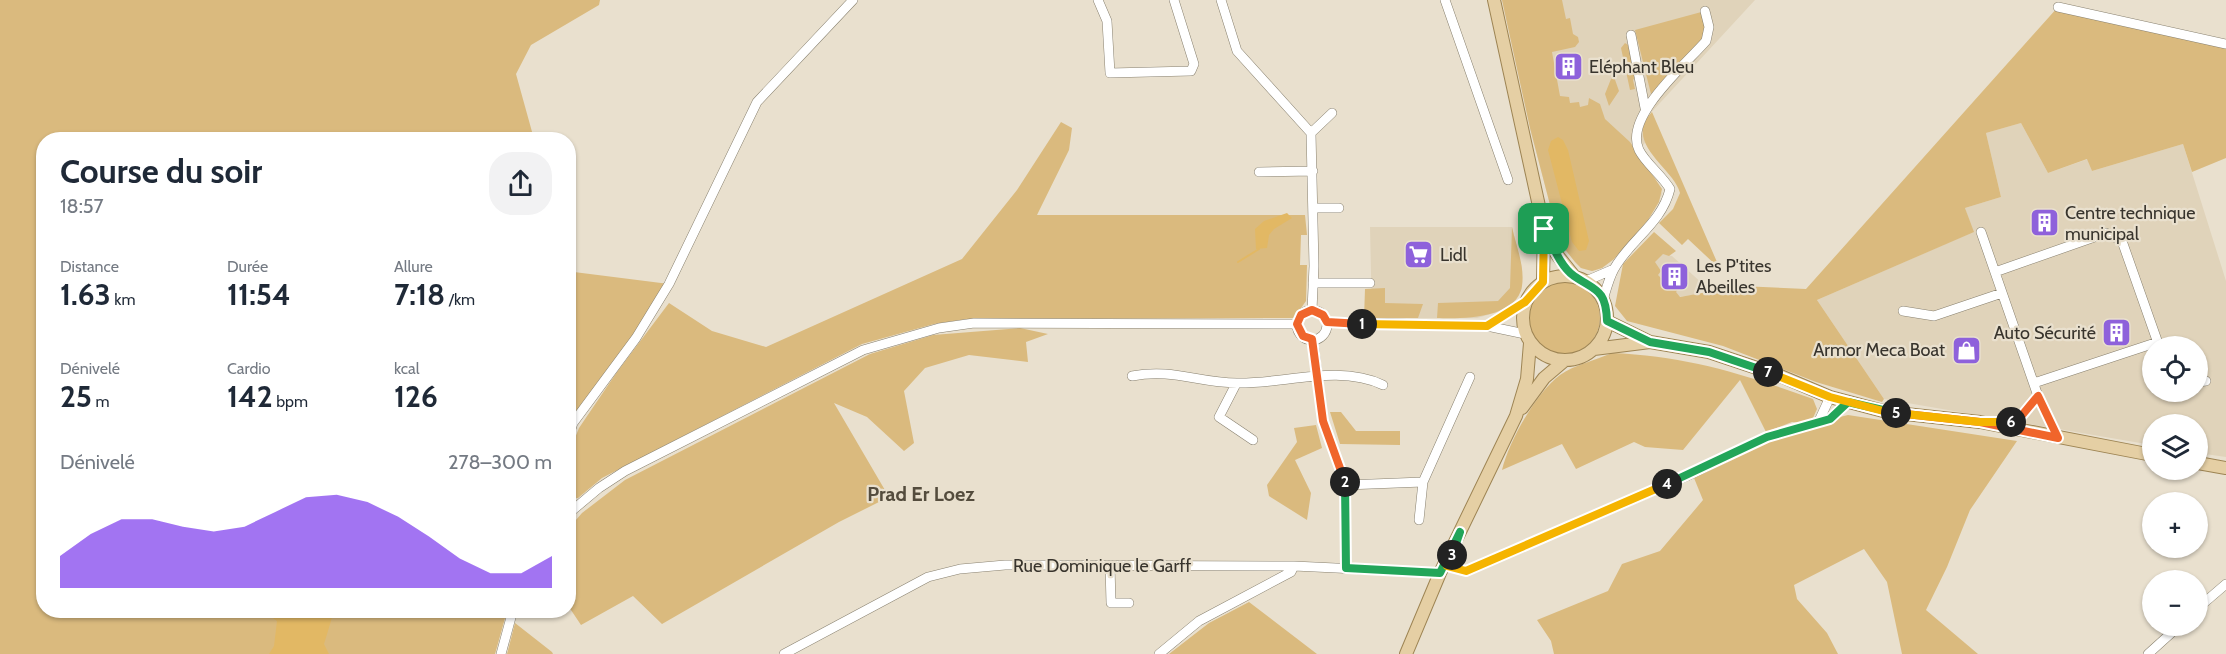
<!DOCTYPE html>
<html lang="fr">
<meta charset="utf-8">
<style>
:root{--surface:#fff;--page:#f2f2f3;--text:#1f2937;--muted:#747a83;--accent:#7c3aed}
body{margin:0;font-family:Cabin,sans-serif;background:var(--page);color:var(--text);height:100vh;display:flex;flex-direction:column;font-size:22px;white-space:nowrap}
*{box-sizing:border-box;margin:0}
p{font-size:20px;color:var(--muted)}
.icon{flex:none;width:33px;height:33px;fill:none;stroke:currentColor;stroke-width:2;stroke-linecap:round;stroke-linejoin:round}
.map{position:relative;flex:1;overflow:hidden}
.sheet{position:absolute;left:36px;top:132px;width:540px;height:486px;display:flex;flex-direction:column;background:var(--surface);border-radius:24px;box-shadow:0 2px 4px #0004}
.sheet>*{flex:none}
.controls{position:absolute;left:2142px;top:336px;display:grid;gap:12px}
.controls a{display:grid;place-items:center;width:66px;height:66px;border-radius:50%;background:var(--surface);box-shadow:0 2px 4px #0004;font-size:30px}
.pin{position:absolute;display:grid;place-items:center;width:51px;height:51px;color:#fff;margin:-26px;border-radius:12px;box-shadow:0 3px 9px #0006}
.km{position:absolute;width:30px;height:30px;margin:-15px;border-radius:50%;background:#222;color:#fff;font-size:16px;line-height:30px;text-align:center}
.round{display:grid;place-items:center;flex:none;width:63px;height:63px;border-radius:24px;background:var(--page)}
.summary{display:flex;align-items:center;justify-content:space-between;height:102px;padding:0 24px}
h1{font-size:33px;font-weight:700;line-height:45px}
.metrics{display:grid;grid-template-columns:repeat(3,1fr);gap:9px;height:102px;padding:6px 24px}
.metrics div{display:grid;align-content:center}
.metrics b{font-size:30px;font-weight:700}
.metrics small{font-size:16px;font-weight:400}
.metrics p{font-size:16px}
.chart{height:168px;padding:12px 24px}
.chart p{display:flex;justify-content:space-between}
.chart svg{width:100%;height:108px;margin-top:6px;fill:var(--accent);opacity:.7}
.map>svg:first-child{display:block}
</style>
<div class="map">
<svg width="2226" height="654" viewBox="0 0 2226 654">
<rect width="100%" height="100%" fill="#e9e0ce"/>
<path fill="#e0d3ba" fill-rule="evenodd" d="M1502,0H1755L1647,117L1644,128L1645,143L1635,152L1655,177L1662,194L1648,220L1614,259L1602,268L1592,271L1581,268L1560,243L1530,128Z
M2021,123L2048,173L2088,159L2092,171L2183,144L2226,281V457L2198,453V424H2152V445L1884,399L1817,300L1973,232L1965,208L2001,197L1986,133ZM2152,346H2198V392H2152Z
M1370,227H1512L1522,269V289L1511,303L1498,312L1477,318H1372Z
M1646,250L1672,256L1704,285L1693,295L1641,302Z"/>
<path fill="#daba7e" d="M0,0H600L599,5L531,45L516,74L534,139L44,140V610L507,611L495,654H0Z
M1502,0H1562L1566,19L1570,18L1573,34L1578,37L1579,42L1575,47L1552,52L1560,96L1569,97L1570,103L1579,102L1580,107L1588,105L1589,98L1600,104L1605,119L1630,142L1662,189L1659,202L1648,220L1614,259L1602,268L1592,271L1581,268L1575,262L1560,243L1530,128Z
M2058,7L2226,44V158L2192,172L2183,144L2092,171L2087,159L2048,173L2021,123L1986,133L2001,197L1965,208L1974,232L1817,300L1884,399L1882,402L1816,382L1723,346L1627,321L1615,306L1623,264L1654,232L1676,251L1669,256L1663,254L1655,262L1661,271L1658,275L1667,284L1670,280L1679,288L1676,292L1680,297L1740,286L1806,289Z
M1705,11V33L1701,41L1651,94L1635,30Z
M1625,43L1628,45L1636,75L1633,80L1635,89L1630,90L1621,48Z
M1613,74L1619,91L1609,106L1605,94Z
M1652,112L1720,269L1688,239L1682,245L1659,223L1673,209L1680,193C1674,168 1622,143 1652,112Z
M1061,122L1072,128L1069,150L1037,215H1305L1307,235H1301L1300,265H1307L1306,301L1294,318L967,319L934,324L862,344L602,478L578,498L569,499V453L579,428L617,372L669,303L712,331L766,347L962,259L1017,190Z
M1512,227C1516,246 1525,266 1522,286C1517,319 1461,319 1437,318L1438,303L1498,301L1510,288Z
M568,255L574,272L669,284L568,437Z
M1528 318a36 36 0 1 1 72 0a36 36 0 1 1-72 0Z
M1385,288V303L1423,304L1418,318H1364L1365,289Z
M1020,328L1048,334L1026,342L1028,362L969,355L925,368L904,391L914,443L904,451L867,417L834,403L889,497L839,522L662,624L633,596L581,625L569,607V528L582,513L625,480L870,354L933,335Z
M1612,353C1686,356 1744,374 1813,399L1817,409L1813,418L1806,423L1792,422L1766,432L1740,380L1683,450L1645,447L1634,442L1576,469L1562,444L1502,470C1509,441 1536,393 1560,375C1574,365 1596,360 1612,353Z
M1330,412H1341L1356,431H1400V445L1340,444Z
M1848,415L2017,441L1970,510L1947,567L1926,610L1978,654H1902L1887,582L1864,549L1794,585L1797,599L1827,633L1838,654H1554L1551,641L1537,620L1608,591L1622,564L1660,551L1703,500L1694,478C1743,443 1791,429 1848,415Z
M1316,425L1322,448L1295,460L1311,493L1307,520L1269,496L1267,485L1297,442L1294,428Z
M1249,602L1317,654H1169L1209,623Z
M515,623L552,652L553,654H507Z"/>
<path fill="#e2b864" d="M1558,137L1563,140L1568,150L1589,241L1586,250L1579,251L1572,242L1548,150L1551,141Z
M1287,213L1292,218L1274,229L1269,235L1267,248L1256,249L1255,229L1264,221Z
M263,611H334L324,644L329,654H269L274,646L277,621Z"/>
<g fill="none" stroke-linecap="round" stroke-linejoin="round">
<path stroke="#e2b864" stroke-width="2" d="M1238,262L1259,249"/>
<defs>
<path id="minor" d="M1098,0L1107,21L1110,73L1191,71L1194,64L1174,0
M1221,0L1237,51L1311,133L1314,266L1312,310
M1445,0L1508,180
M2058,7L2226,44
M1631,35L1645,108
M1311,133L1332,113
M1259,172L1313,171
M1313,208H1339
M1981,232L2038,396L2058,438
M1995,272L2106,233L2122,241L2159,346
M1586,281L1614,269
M1313,283H1370
M1603,300C1606,290 1609,278 1614,269C1630,240 1662,223 1670,189C1662,175 1646,164 1639,150C1623,117 1686,64 1706,41L1709,27L1705,11
M1297 325a15 15 0 1 1 30 0a15 15 0 1 1-30 0Z
M1903,311L1934,316L2002,293
M1327,322L1487,326L1525,334
M1487,326L1525,302
M1313,339L1323,421L1346,485V568
M1132,376C1173,368 1198,383 1237,383C1285,384 1338,364 1383,385
M2198,382L2206,381
M2034,383L2158,342
M1236,384L1219,417L1253,440
M1818,423L1830,397
M2001,423L2018,420L2038,396
M568,438L573,423L636,338L669,284L757,102L853,0
M1346,485L1423,482L1470,377
M568,514L599,488L625,471L863,350L939,328L974,323L1297,324
M1419,520L1423,482
M1110,566L1111,603H1129
M1447,566L1466,571L1687,476L1767,437L1830,419L1848,402
M2198,608L2226,584
M501,654L513,610
M784,654L928,577L960,569L1005,565L1294,566L1440,573
M1159,654L1199,621L1291,572L1294,566
M2148,654L2179,626"/>
<path id="major" d="M1494,0L1544,229L1543,282
M1544,230L1558,256L1574,276
M1523 318a42 42 0 1 1 84 0a42 42 0 1 1-84 0Z
M1607,321L1650,342
M1594,349L1650,342L1709,352L1778,375L1830,397L1887,412L1980,422L2152,455
M1522,408L1544,378L1564,361
M2198,463L2226,468
M1406,654L1440,573L1516,416L1527,379L1530,343"/>
</defs>
<use href="#minor" stroke="#88806f" stroke-width="10"/>
<use href="#major" stroke="#9d8453" stroke-width="14"/>
<use href="#minor" stroke="#fff" stroke-width="9"/>
<use href="#major" stroke="#e5cfa4" stroke-width="12"/>
</g>
<g fill="none" stroke-linecap="round" stroke-linejoin="round">
<defs>
<path id="split-1" d="M1362,324L1487,326L1525,302L1543,282L1544,229"/>
<path id="split-2" d="M1345,482L1323,421L1312,339L1303,336L1297,324L1301,315L1312,310L1323,315L1327,322L1362,324"/>
<path id="split-3" d="M1345,482L1346,568L1440,573L1460,532L1452,555"/>
<path id="split-4" d="M1452,555L1447,566L1466,571L1667,484"/>
<path id="split-5" d="M1667,484L1767,437L1830,419L1848,402L1896,413"/>
<path id="split-6" d="M1896,413L1980,422L2058,438L2038,396L2018,420L2011,422"/>
<path id="split-7" d="M1768,372L1830,397L1887,412L1980,422H2011"/>
<path id="split-8" d="M1544,229C1552,244 1560,266 1574,276C1596,291 1606,289 1607,321L1650,342L1709,352L1768,372"/>
</defs>
<use href="#split-1" stroke="#fff" stroke-width="12"/>
<use href="#split-2" stroke="#fff" stroke-width="12"/>
<use href="#split-3" stroke="#fff" stroke-width="12"/>
<use href="#split-4" stroke="#fff" stroke-width="12"/>
<use href="#split-5" stroke="#fff" stroke-width="12"/>
<use href="#split-6" stroke="#fff" stroke-width="12"/>
<use href="#split-7" stroke="#fff" stroke-width="12"/>
<use href="#split-8" stroke="#fff" stroke-width="12"/>
<use href="#split-1" stroke="#f5b400" stroke-width="8"/>
<use href="#split-2" stroke="#f0652b" stroke-width="8"/>
<use href="#split-3" stroke="#22a559" stroke-width="8"/>
<use href="#split-4" stroke="#f5b400" stroke-width="8"/>
<use href="#split-5" stroke="#22a559" stroke-width="8"/>
<use href="#split-6" stroke="#f0652b" stroke-width="8"/>
<use href="#split-7" stroke="#f5b400" stroke-width="8"/>
<use href="#split-8" stroke="#22a559" stroke-width="8"/>
</g>
<defs>
<symbol id="building-square" viewBox="-11 -11 22 22"><rect x="-9" y="-9" width="18" height="18" rx="4" fill="#8e61db" stroke="#e9e0ce"/><path d="M-4-6H4V6H1V3H-1V6H-4ZM-2.5-4.3h1.7v1.8h-1.7ZM.8-4.3h1.7v1.8H.8ZM-2.5-1h1.7V.8h-1.7ZM.8-1h1.7V.8H.8Z" fill="#fff"/></symbol>
<symbol id="supermarket-square" viewBox="-11 -11 22 22"><rect x="-9" y="-9" width="18" height="18" rx="4" fill="#8e61db" stroke="#e9e0ce"/><path d="M-6-5.5h2.5l.6 2H6L4.5 2H-2.5L-4.4-4H-6ZM-1.5 3.2a1.3 1.3 0 1 0 .1 0ZM3 3.2a1.3 1.3 0 1 0 .1 0Z" fill="#fff"/></symbol>
<symbol id="shop-square" viewBox="-11 -11 22 22"><rect x="-9" y="-9" width="18" height="18" rx="4" fill="#8e61db" stroke="#e9e0ce"/><path d="M-5-2.5h2.3a2.7 3.5 0 0 1 5.4 0H5L5.5 6h-11ZM-1.5-2.5h3a1.5 2.3 0 0 0-3 0Z" fill="#fff"/></symbol>
</defs>
<g fill-rule="evenodd">
<use href="#building-square" x="1552" y="50" width="33" height="33"/>
<use href="#building-square" x="2028" y="206" width="33" height="33"/>
<use href="#supermarket-square" x="1402" y="238" width="33" height="33"/>
<use href="#building-square" x="1658" y="260" width="33" height="33"/>
<use href="#building-square" x="2100" y="316" width="33" height="33"/>
<use href="#shop-square" x="1950" y="334" width="33" height="33"/>
</g>
<g text-anchor="middle" stroke-width="4.5" stroke-linejoin="round" paint-order="stroke">
<g font-size="18" fill="#38342d" stroke="#e9e0ce" text-anchor="start">
<text x="1589" y="73">Eléphant Bleu</text>
<text x="2065" y="219">Centre technique<tspan x="2065" dy="21">municipal</tspan></text>
<text x="1440" y="261">Lidl</text>
<text x="1696" y="272">Les P'tites<tspan x="1696" dy="21">Abeilles</tspan></text>
<text x="2096" y="339" text-anchor="end">Auto Sécurité</text>
<text x="1945" y="356" text-anchor="end">Armor Meca Boat</text>
</g>
<g font-size="18" fill="#38342d" stroke="#e9e0ce">
<text x="1102" y="572">Rue Dominique le Garff</text>
</g>
<g font-size="20" font-weight="bold" fill="#544c3d" stroke="#e9e0ce">
<text x="921" y="501">Prad Er Loez</text>
</g>
</g>
</svg>
<div class="controls">
<a><svg class="icon" aria-label="locate" viewBox="0 0 24 24"><circle cx="12" cy="12" r="6"/><path d="M12 2v4M12 18v4M2 12h4M18 12h4"/></svg></a>
<a><svg class="icon" aria-label="layers" viewBox="0 0 24 24"><path d="M12 4l9 5-9 5-9-5zM3 14l9 5 9-5"/></svg></a>
<a>+</a>
<a>−</a>
</div>
<div class="pin" style="left:1544px;top:229px;background:#1e9e55"><svg class="icon" aria-label="arrive" viewBox="0 0 24 24"><path d="M6 21V4h12l-3 4 3 4H6"/></svg></div>
<b class="km" style="left:1362px;top:324px">1</b>
<b class="km" style="left:1345px;top:482px">2</b>
<b class="km" style="left:1452px;top:555px">3</b>
<b class="km" style="left:1667px;top:484px">4</b>
<b class="km" style="left:1896px;top:413px">5</b>
<b class="km" style="left:2011px;top:422px">6</b>
<b class="km" style="left:1768px;top:372px">7</b>
<section class="sheet">
<div class="summary"><div><h1>Course du soir</h1><p>18:57</p></div><a class="round"><svg class="icon" aria-label="share" viewBox="0 0 24 24"><path d="M12 15V3M7 8l5-5 5 5M5 13v7h14v-7"/></svg></a></div>
<div class="metrics">
<div><p>Distance</p><b>1.63<small> km</small></b></div>
<div><p>Durée</p><b>11:54</b></div>
<div><p>Allure</p><b>7:18<small> /km</small></b></div>
</div>
<div class="metrics">
<div><p>Dénivelé</p><b>25<small> m</small></b></div>
<div><p>Cardio</p><b>142<small> bpm</small></b></div>
<div><p>kcal</p><b>126</b></div>
</div>
<div class="chart"><p><span>Dénivelé</span>278–300 m</p>
<svg viewBox="0 0 160 44" preserveAspectRatio="none"><path d="M0 44V31L10 22L20 16L30 16L40 19L50 21L60 19L70 13L80 7L90 6L100 9L110 15L120 23L130 32L140 38L150 38L160 31V44z"/></svg>
</div>
</section>
</div>
